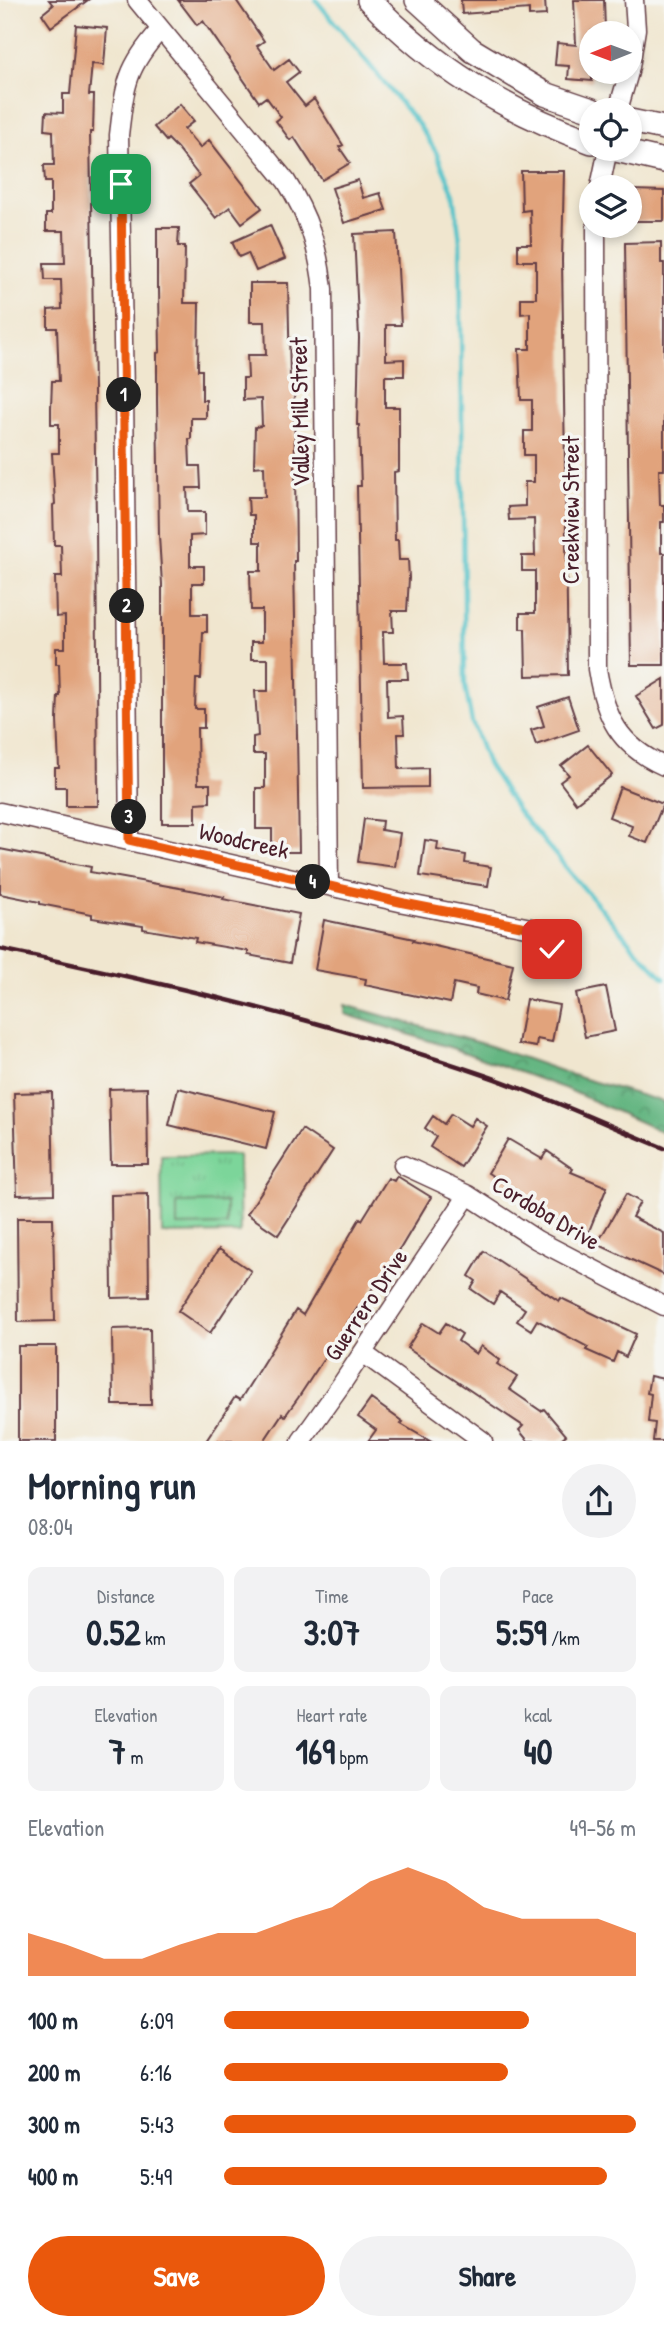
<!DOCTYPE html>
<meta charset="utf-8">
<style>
:root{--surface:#fff;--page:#f2f2f3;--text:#1f2937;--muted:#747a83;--accent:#ea580c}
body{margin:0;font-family:"Patrick Hand",sans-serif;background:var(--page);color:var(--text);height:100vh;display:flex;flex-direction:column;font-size:26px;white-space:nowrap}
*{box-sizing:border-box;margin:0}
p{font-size:23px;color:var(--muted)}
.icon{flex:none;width:38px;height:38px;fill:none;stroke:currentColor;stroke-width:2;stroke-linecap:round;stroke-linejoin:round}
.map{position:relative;height:1441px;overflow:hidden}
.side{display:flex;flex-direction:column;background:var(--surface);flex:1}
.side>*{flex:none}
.needle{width:46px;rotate:269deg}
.buttons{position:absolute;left:579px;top:21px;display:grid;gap:14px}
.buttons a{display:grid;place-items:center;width:63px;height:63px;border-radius:50%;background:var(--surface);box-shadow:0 4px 10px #0003;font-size:35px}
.pin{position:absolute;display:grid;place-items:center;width:60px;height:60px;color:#fff;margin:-30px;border-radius:14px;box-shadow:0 4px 10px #0006}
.km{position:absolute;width:35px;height:35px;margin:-18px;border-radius:50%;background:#222;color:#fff;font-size:19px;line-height:35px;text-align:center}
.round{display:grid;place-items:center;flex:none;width:74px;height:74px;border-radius:37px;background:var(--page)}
.head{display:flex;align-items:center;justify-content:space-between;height:119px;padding:0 28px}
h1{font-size:38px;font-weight:800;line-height:52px}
.metrics{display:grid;grid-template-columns:repeat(3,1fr);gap:10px;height:119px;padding:7px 28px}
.metrics div{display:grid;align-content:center;border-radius:14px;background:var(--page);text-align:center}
.metrics b{font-size:35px;font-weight:800}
.metrics small{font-size:19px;font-weight:400}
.metrics p{font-size:19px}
.chart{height:196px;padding:14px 28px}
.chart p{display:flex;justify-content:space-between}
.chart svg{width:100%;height:126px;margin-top:7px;fill:var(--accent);opacity:.7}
.button{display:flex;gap:14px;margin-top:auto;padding:14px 28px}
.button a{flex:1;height:80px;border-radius:42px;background:var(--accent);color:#fff;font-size:28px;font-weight:800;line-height:80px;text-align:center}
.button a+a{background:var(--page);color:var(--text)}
ul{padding:0 28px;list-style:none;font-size:23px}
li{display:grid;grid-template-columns:112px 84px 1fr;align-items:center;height:52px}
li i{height:18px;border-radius:9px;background:var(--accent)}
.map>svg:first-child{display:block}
</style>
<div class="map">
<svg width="664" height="1441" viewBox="0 0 664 1441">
<defs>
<pattern id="grass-tufts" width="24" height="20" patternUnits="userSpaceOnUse" patternTransform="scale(1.75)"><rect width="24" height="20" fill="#7cd59a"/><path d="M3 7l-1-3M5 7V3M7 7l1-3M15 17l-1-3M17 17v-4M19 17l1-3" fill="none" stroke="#6db685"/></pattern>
<pattern id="forest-crowns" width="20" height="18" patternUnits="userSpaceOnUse" patternTransform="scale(1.75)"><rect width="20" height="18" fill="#65b682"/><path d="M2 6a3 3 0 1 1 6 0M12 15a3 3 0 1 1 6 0" fill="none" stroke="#55936b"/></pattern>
</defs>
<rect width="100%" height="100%" fill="#f6f6f2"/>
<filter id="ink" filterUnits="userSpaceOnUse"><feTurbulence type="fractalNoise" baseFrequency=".0143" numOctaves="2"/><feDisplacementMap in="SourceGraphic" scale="14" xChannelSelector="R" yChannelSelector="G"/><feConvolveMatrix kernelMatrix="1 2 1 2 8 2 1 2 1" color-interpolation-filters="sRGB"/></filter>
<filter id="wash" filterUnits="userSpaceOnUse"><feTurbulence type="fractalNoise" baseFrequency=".00686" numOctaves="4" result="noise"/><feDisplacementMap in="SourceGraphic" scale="28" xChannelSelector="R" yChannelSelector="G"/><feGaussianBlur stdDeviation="1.57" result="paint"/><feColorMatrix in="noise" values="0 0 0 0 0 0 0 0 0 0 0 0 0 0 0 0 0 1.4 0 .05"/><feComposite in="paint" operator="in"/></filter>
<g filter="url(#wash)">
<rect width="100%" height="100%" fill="#f0e6cf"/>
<path fill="url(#grass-tufts)" stroke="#637a62" stroke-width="2" d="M238,1155L240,1233L162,1234L161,1156Z"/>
<path fill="url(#forest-crowns)" stroke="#586a56" stroke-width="2" d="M345,1005L487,1045L581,1078L664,1102V1133L569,1090L455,1049L345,1014Z"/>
<path fill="#7cd59a" stroke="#637a62" stroke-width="2" d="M226,1202V1225L177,1226V1203Z"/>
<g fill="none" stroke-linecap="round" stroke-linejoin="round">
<path stroke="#55c3c9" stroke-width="4.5" d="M316,0L419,125L436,152L454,194L460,241L465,686L472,722L487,763L518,811L633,946L664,978"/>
</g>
<g id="blocks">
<path fill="#e1a37c" d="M49,0H88L51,27L42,14L53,5Z
M178,0H236L264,41L257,46L274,70L289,59L299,72L286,82L305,106L314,99L343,145L339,147L350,163L322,180L294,137L290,140L276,121L281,117L266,97L259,102L203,21L197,25Z
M461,0H545L546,15L529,16V9L462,14Z
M574,0H604L605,30L592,31V81L568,79L569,66L555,65L557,43L576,45Z
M76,25L107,28L104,65L92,64L89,95H94L93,132H90L96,520L98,806H66V787H55V768H59L57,720L58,696H60L59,664H56V648H65V616L56,617L55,577H62L61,545H54L53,505L55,504L52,453H59V424H51V408L52,381H59L57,328H48V310L62,309L61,280H45L44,263H65L64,231H46V214H51V182H45L44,165H54L53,131L45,130L46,112L63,113V94H70Z
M180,104L194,121L184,129L200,148L209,140L262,208L242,223L230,207L216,218L189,184L199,176L177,148L168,139L166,141L154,127Z
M521,171H564L562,260L568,675L526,676L525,629H520V613H535V571H522V556H535L534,519L509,520L508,507L525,506V482H534V455H524V431H532V400H521L519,349H530V313L521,314V298H536V261H518V244H531L530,210L522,211Z
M358,180L363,198L380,193L386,210L344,223L332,188Z
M632,190L664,191V221H632Z
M270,225L285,259L256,271L248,253L239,257L232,242Z
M157,228H179L178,246H185L184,303H199L198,370H202V400H206V418H191V439H189L190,466H200L201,488H187L188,512H205V535L190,536V566H204V583H192V614H207V632H203L201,679H196L195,709H204V728H197L198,784H210V802L196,803V823H162V584L159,536L157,400V353L160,352L159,288H157Z
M396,232L401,325H386V360L404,359V376H385V407H399V471L394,472L395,540H398L399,560H408L409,578L407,611H392L393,632H383L384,663H407L408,679H387L388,717L403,716L404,734H398L399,769L428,768V787L363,788L357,486H361L359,425H357L359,338L354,234Z
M661,242V263H664V470H659L660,505H664V522H661V553H664V665H631L625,243Z
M250,283H288L290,377H294L296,561H294L299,852H272V829H256V788H265V754H253V737L258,736L255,691H268V659H251V642H262V610H251L250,571H261V542H254V515H249L248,497H265L264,466L254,467L255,427L262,426L261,399L243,400V378H248L247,355H266L265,322H250Z
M664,679V725L656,729L636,696Z
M568,697L579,730L536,745L531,730L544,726L538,707Z
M588,745L612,775L576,803L560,782L569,775L561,766Z
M620,787L663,804L647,843L629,836L632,826L609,817Z
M364,819L382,821L381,830L400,833L395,867L358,862Z
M425,840L438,842L437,850L466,855L465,863L491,867L488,886L420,876Z
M0,849L91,867L90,872L196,891L224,897L223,899L299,914L290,963L248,955V951L195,942L196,938L143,929V926L92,918V914L40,904V902L0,894Z
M324,920L414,939L413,941L513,964L505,1001L476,994L477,988L454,983L450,1003L365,985L366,979L315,970Z
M606,987L615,1031L585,1037L576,993Z
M526,999L559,1005L552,1042L537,1039L536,1047L518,1044Z
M147,1088L148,1164H111L109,1089Z
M178,1088L275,1112L266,1149L169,1125Z
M52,1092L54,1194L17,1195L14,1093Z
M451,1114L470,1126L475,1118L487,1126L461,1167L430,1147L436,1137L425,1128L433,1116L444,1124Z
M302,1129L333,1150L278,1235L247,1214Z
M508,1139L542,1159L547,1151L573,1169L571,1172L607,1187L587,1236L557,1223L558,1221L519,1195L520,1193L488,1173Z
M397,1176L431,1197L381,1281L378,1279L361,1308L358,1307L298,1398L285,1416L282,1414L264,1441H206L235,1397L240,1400L296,1310L303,1315L360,1218L362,1220L388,1178L394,1181Z
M148,1194L149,1297L112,1298L111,1195Z
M626,1194L640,1202L632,1217L664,1233V1275L597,1244Z
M17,1218H53L55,1321L18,1322Z
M219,1249L251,1271L210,1333L178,1311Z
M484,1251L559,1301L561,1298L636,1334L626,1357L617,1352L613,1362L586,1350L588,1347L537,1320L531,1330L517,1321L525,1309L500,1292L493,1304L471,1289L476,1281L469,1276Z
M423,1323L439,1333L446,1323L462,1334L458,1341L476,1354L481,1346L500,1360L497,1364L517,1377L509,1389L541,1411L544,1409L566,1435L558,1441H528L519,1430L523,1426L407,1348Z
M150,1328L151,1405H113L112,1329Z
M18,1346H56V1441H18Z
M650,1376L664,1379V1441H653L655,1423L648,1422L651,1394L647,1393Z
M371,1399L403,1422L401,1424L430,1441H368L376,1430L358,1417Z"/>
</g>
</g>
<g filter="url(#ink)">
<use href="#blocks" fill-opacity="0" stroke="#633d44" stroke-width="2"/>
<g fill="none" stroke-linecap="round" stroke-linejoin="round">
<defs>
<path id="minor" d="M137,0L286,181C309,217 318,247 323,289L329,886
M630,67L636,29L634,0
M618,110L629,72
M600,187L608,149
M596,226L597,669C605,717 619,746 664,766
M0,812L404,903L531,928L552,949
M129,840L124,392L119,135C125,85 126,68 160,30
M403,1165L468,1195L537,1240L664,1306
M363,1353L483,1441
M301,1441L341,1385L468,1195"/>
<path id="major" d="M369,0C435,68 503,110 592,142
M417,0L472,50L545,94L592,110
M630,121L664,128
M612,149L664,161"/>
</defs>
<use href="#minor" stroke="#633d44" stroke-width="21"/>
<use href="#major" stroke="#633d44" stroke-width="26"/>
<use href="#minor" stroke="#fff" stroke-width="18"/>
<use href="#major" stroke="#fff" stroke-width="23"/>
<path stroke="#4a1f2b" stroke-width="4.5" d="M0,949C164,983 328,1021 487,1076C547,1097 605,1124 664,1148"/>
</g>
</g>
<g fill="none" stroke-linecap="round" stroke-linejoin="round" filter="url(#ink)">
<defs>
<path id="route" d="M121,184L129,840L404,903L531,928L552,949"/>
</defs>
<use href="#route" stroke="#fff" stroke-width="14"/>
<use href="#route" stroke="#ea580c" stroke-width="9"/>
</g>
<g text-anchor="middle" stroke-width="7" stroke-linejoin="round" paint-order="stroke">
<g font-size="24" fill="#4a1f2b" stroke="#f6f6f2">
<text transform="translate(300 412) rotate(-91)" y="8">Valley Mill Street</text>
<text transform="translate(571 510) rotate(-90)" y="8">Creekview Street</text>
<text transform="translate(244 841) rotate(13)" y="8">Woodcreek</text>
<text transform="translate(546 1213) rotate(31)" y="8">Cordoba Drive</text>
<text transform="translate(366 1305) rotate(-56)" y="8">Guerrero Drive</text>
</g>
</g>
</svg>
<div class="buttons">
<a><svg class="needle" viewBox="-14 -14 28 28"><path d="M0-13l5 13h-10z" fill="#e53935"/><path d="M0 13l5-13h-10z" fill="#747a83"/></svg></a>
<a><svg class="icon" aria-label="locate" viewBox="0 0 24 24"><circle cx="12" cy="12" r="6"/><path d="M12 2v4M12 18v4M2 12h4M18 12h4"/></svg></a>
<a><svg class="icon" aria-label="layers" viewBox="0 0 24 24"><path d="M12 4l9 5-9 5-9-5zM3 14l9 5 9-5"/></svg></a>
</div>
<div class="pin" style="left:121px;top:184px;background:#1e9e55"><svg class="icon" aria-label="arrive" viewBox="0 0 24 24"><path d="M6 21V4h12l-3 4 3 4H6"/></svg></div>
<div class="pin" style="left:552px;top:949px;background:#d93025"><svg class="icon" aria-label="check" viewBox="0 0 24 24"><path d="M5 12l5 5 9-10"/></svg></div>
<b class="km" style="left:124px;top:395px">1</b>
<b class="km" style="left:127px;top:606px">2</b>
<b class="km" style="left:129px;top:817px">3</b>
<b class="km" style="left:313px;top:882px">4</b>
</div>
<section class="side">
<div class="head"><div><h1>Morning run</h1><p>08:04</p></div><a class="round"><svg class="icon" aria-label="share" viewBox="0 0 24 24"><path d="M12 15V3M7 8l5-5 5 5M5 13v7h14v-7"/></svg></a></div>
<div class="metrics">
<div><p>Distance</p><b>0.52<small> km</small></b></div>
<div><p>Time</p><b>3:07</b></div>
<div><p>Pace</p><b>5:59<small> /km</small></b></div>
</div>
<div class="metrics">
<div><p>Elevation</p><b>7<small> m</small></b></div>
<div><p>Heart rate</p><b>169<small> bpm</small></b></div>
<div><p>kcal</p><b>40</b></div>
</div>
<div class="chart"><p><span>Elevation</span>49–56 m</p>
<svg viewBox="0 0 160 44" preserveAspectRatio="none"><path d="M0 44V29L10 33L20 38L30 38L40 33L50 29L60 29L70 24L80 20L90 11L100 6L110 11L120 20L130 24L140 24L150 24L160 29V44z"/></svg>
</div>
<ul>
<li><b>100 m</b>6:09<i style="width:74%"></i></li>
<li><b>200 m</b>6:16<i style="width:69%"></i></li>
<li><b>300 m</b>5:43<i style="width:100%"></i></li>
<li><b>400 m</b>5:49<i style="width:93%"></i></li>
</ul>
<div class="button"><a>Save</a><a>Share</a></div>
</section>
